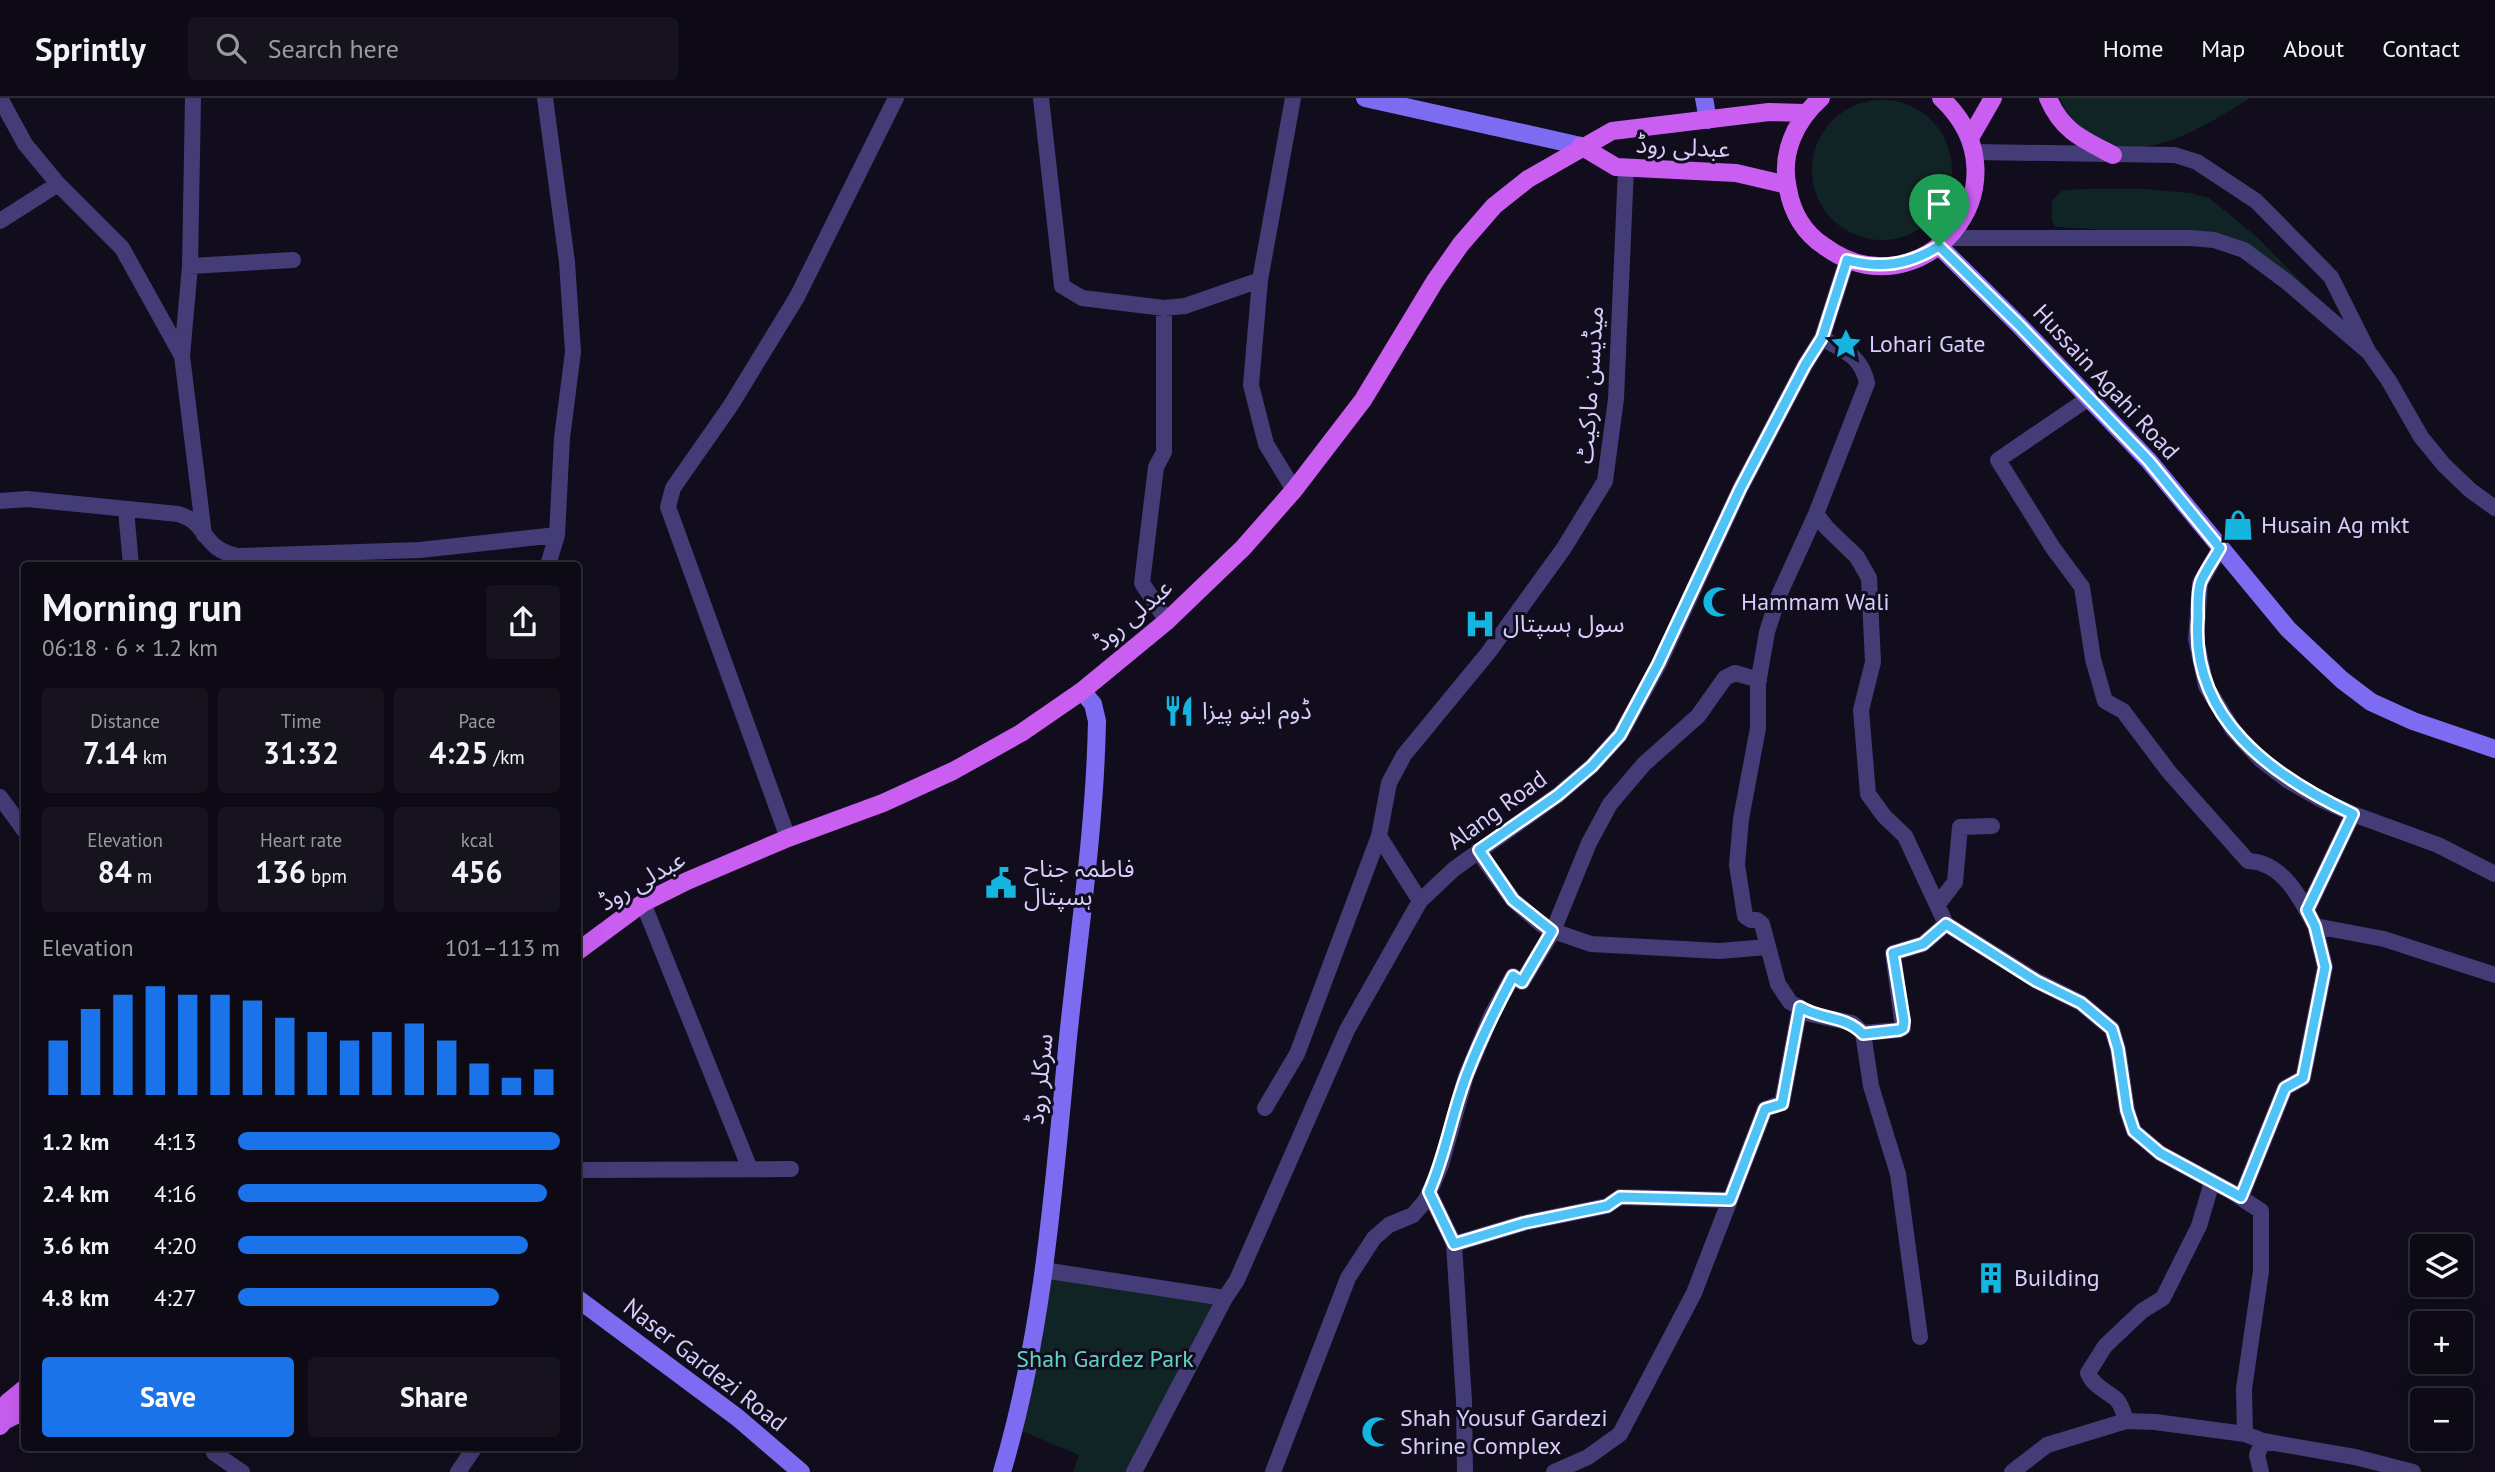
<!DOCTYPE html>
<meta charset="utf-8">
<style>
:root{--surface:#0d0a15;--page:#16131e;--text:#f1f3f6;--muted:#9a9aa0;--line:#2d2b34;--accent:#1a73e8}
body{margin:0;font-family:"PT Sans","Noto Sans Arabic",sans-serif;background:var(--page);color:var(--text);height:100vh;display:flex;flex-direction:column;font-size:26px;white-space:nowrap}
*{box-sizing:border-box;margin:0}
p{font-size:23px;color:var(--muted)}
.icon{flex:none;width:38px;height:38px;fill:none;stroke:currentColor;stroke-width:2;stroke-linecap:round;stroke-linejoin:round}
.map{position:relative;flex:1;overflow:hidden}
.sheet{position:absolute;left:21px;top:464px;width:560px;height:889px;display:flex;flex-direction:column;background:var(--surface);border-radius:7px;box-shadow:0 7px 28px #0002,0 0 0 2px var(--line)}
.sheet>*{flex:none}
.buttons{position:absolute;left:2410px;top:1136px;display:grid;gap:14px}
.buttons a{display:grid;place-items:center;width:63px;height:63px;border-radius:7px;background:var(--surface);box-shadow:0 7px 28px #0002,0 0 0 2px var(--line);font-size:35px}
.pin{position:absolute;display:grid;place-items:center;width:60px;height:60px;color:#fff;margin:-72px -30px;border-radius:50% 50% 50% 0;rotate:-45deg;box-shadow:0 0 7px #0007}
.pin .icon{rotate:45deg}
.round{display:grid;place-items:center;flex:none;width:74px;height:74px;border-radius:7px;background:var(--page)}
.overview{display:flex;align-items:center;justify-content:space-between;height:119px;padding:0 21px}
h1{font-size:38px;font-weight:700;line-height:52px}
.figures{display:grid;grid-template-columns:repeat(3,1fr);gap:10px;height:119px;padding:7px 21px}
.figures div{display:grid;align-content:center;border-radius:7px;background:var(--page);text-align:center}
.figures b{font-size:30px;font-weight:700}
.figures small{font-size:19px;font-weight:400}
.figures p{font-size:19px}
.chart{height:196px;padding:14px 21px}
.chart p{display:flex;justify-content:space-between}
.chart svg{width:100%;height:126px;margin-top:7px;stroke:var(--accent);stroke-width:6}
.button{display:flex;gap:14px;margin-top:auto;padding:14px 21px}
.button a{flex:1;height:80px;border-radius:7px;background:var(--accent);color:#fff;font-size:28px;font-weight:700;line-height:80px;text-align:center}
.button a+a{background:var(--page);color:var(--text)}
ul{padding:0 21px;list-style:none;font-size:23px}
li{display:grid;grid-template-columns:112px 84px 1fr;align-items:center;height:52px}
li i{height:18px;border-radius:9px;background:var(--accent)}
header{display:flex;align-items:center;gap:42px;box-sizing:border-box;height:98px;padding:0 35px;background:var(--surface);border-bottom:2px solid var(--line)}
header strong{font-size:33px}
nav{display:flex;gap:38px;margin-inline-start:auto;font-size:24px}
.search{width:490px;height:63px;background:var(--page);display:flex;align-items:center;gap:18px;box-sizing:border-box;padding:0 24px;border-radius:7px;color:var(--muted);font-size:26px}
.map>svg:first-child{display:block}
</style>
<header>
<strong>Sprintly</strong>
<div class="search"><svg class="icon" aria-label="search" viewBox="0 0 24 24"><circle cx="10" cy="10" r="6"/><path d="M15 15l6 6"/></svg>Search here</div>
<nav><a>Home</a><a>Map</a><a>About</a><a>Contact</a></nav>
</header>
<div class="map">
<svg width="2495" height="1374" viewBox="0 0 2495 1374">
<rect width="100%" height="100%" fill="#110d1c"/>
<path fill="#112425" d="M2060,0H2250C2205,28 2136,74 2086,34C2075,25 2065,14 2060,0Z
M1812 72a70 70 0 1 1 140 0a70 70 0 1 1-140 0Z
M2089,91H2144L2190,95L2209,100L2257,139L2331,214L2226,139L2056,129L2052,123V103L2062,92Z
M1043,1172L1225,1200L1134,1374H1073L1079,1357L1015,1330Z"/>
<g fill="none" stroke-linecap="round" stroke-linejoin="round">
<path stroke="#443c77" stroke-width="16" d="M0,0L25,46L58,86L122,150L182,258
M193,0L190,168L182,258L204,437
M545,0L567,164L573,254L562,340L557,437L548,467
M1041,0L1062,188L1082,200L1164,210L1185,208L1260,182
M1293,0L1260,182L1251,287L1266,346L1294,392
M1974,54L2175,57L2197,64L2256,103L2331,179L2368,253L2389,283L2421,339L2444,367L2470,392L2495,410
M0,123L58,86
M1948,140H2191L2214,142L2244,152L2287,184L2366,252
M190,168L293,162
M1164,210V354L1156,369L1142,485L1167,523
M1822,240C1845,253 1861,258 1867,285L1816,416L1779,497L1767,534L1758,586V630L1741,721L1737,767L1745,818L1751,822H1757L1762,826L1778,886L1790,904L1810,916L1852,925L1863,935L1871,988L1898,1076L1920,1239
M2089,300L1998,362L2053,450L2082,489L2093,561L2105,603L2123,613L2169,674L2248,763C2283,764 2301,801 2315,828L2384,841L2495,877
M0,403L27,401L178,416C209,424 200,451 238,458L420,452L557,437
M126,412L131,467
M1816,416L1827,430L1857,459L1869,480L1873,564L1861,612L1868,696L1884,718L1905,738L1946,826L2037,883L2081,905L2112,931L2118,951L2127,1012L2134,1033L2160,1055L2232,1094L2261,1113V1173L2244,1291L2245,1336L2263,1343L2355,1359L2413,1374
M2220,450L2200,485L2196,541L2206,588L2233,632L2261,662L2287,682L2322,702L2353,716L2438,747L2495,776
M0,699L24,732
M788,740L668,409L673,390L731,307L797,199L896,0
M1478,753L1513,802L1541,826L1553,833L1591,846L1719,853L1767,849
M1420,803L1379,738L1389,685L1404,657L1488,555L1564,450L1605,383L1616,301L1626,70
M643,805L750,1071
M1938,806L1955,784L1960,729L1992,728
M2307,812L2353,716
M1863,935L1899,932L1903,930L1893,855L1923,846L1946,826
M1265,1010L1297,956L1379,738
M578,1072L791,1071
M1429,1094L1454,1146L1464,1303L1465,1374
M2241,1099L2285,990L2303,980L2325,869L2315,828
M1454,1146L1524,1125L1607,1108L1620,1099L1730,1102
M1043,1172L1225,1200
M2126,1323C2124,1316 2122,1308 2117,1302C2106,1292 2094,1289 2088,1275L2105,1248L2142,1213L2163,1200L2199,1128L2212,1084
M214,1355L242,1374
M458,1374L475,1349
M1134,1374L1225,1200L1237,1182L1347,932L1420,803L1454,771L1558,697L1592,668L1620,637L1659,566L1740,391L1805,267L1822,240L1847,162
M1273,1374L1348,1180L1374,1140L1389,1127L1413,1117L1426,1102L1441,1067L1466,978L1492,916L1513,878L1522,884L1553,833L1589,745L1610,706L1644,666L1698,618L1725,580L1735,575L1759,582
M1554,1374L1588,1359L1620,1336L1630,1317L1694,1195L1765,1011L1782,1005L1800,909
M2012,1374L2047,1347L2126,1323L2155,1324L2245,1336
M2261,1374L2257,1357L2263,1343"/>
<path stroke="#7d6cf2" stroke-width="18" d="M1365,0L1581,48
M1704,0L1708,22
M1939,148L2019,227L2149,363L2288,531L2342,582L2371,604L2413,623L2495,651
M578,1201L738,1320L801,1374
M1002,1374C1044,1233 1054,1085 1068,940C1079,834 1095,729 1097,623L1093,606L1082,593"/>
<path stroke="#c95ef1" stroke-width="18" d="M1821,0C1795,23 1780,56 1788,91C1792,114 1804,135 1824,148C1920,219 2034,87 1941,0
M2048,0C2062,33 2082,41 2113,57
M1970,40L1993,0
M1581,48L1616,69L1736,75L1787,87
M578,853L643,805L687,783L788,740L883,705L953,673L1021,635L1082,593L1167,523L1243,450L1294,392L1363,302L1435,183L1461,146L1494,108L1528,81L1612,33L1769,14L1805,15
M4,1323L24,1313
M0,1328L4,1323L8,1304L24,1291"/>
</g>
<g fill="none" stroke-linecap="round" stroke-linejoin="round">
<defs>
<path id="route" d="M1939,148L2019,227L2149,363L2220,450C2214,461 2206,472 2201,483C2197,493 2198,509 2198,520C2190,620 2272,678 2353,716L2307,812L2315,828L2325,869L2303,980L2285,990L2241,1099L2160,1055L2134,1033L2127,1012L2118,951L2112,931L2081,905L2036,883L1946,826L1923,846L1893,855L1904,923L1903,930L1899,932L1863,936C1845,917 1821,922 1800,909L1782,1006L1765,1011L1730,1102L1620,1099L1607,1108L1524,1125L1454,1146L1429,1094C1446,1056 1452,1014 1467,976C1480,942 1496,910 1513,878L1522,884L1552,833L1513,802L1479,752L1558,697L1592,668L1620,637L1658,566L1740,391L1805,267L1822,240L1847,162C1881,171 1909,167 1939,148Z"/>
</defs>
<use href="#route" stroke="#fff" stroke-width="14"/>
<use href="#route" stroke="#4fc3f7" stroke-width="9"/>
</g>
<defs>
<symbol id="sight-bare" viewBox="-9 -9 18 18"><path d="M0-6L1.8-2.2L6-1.7L2.9 1.2L3.7 5.4L0 3.3L-3.7 5.4L-2.9 1.2L-6-1.7L-1.8-2.2Z" fill="#14b6df" stroke="#110d1c" stroke-width="2.5" paint-order="stroke"/></symbol>
<symbol id="shop-bare" viewBox="-9 -9 18 18"><path d="M-5-2.5h2.3a2.7 3.5 0 0 1 5.4 0H5L5.5 6h-11ZM-1.5-2.5h3a1.5 2.3 0 0 0-3 0Z" fill="#14b6df" stroke="#110d1c" stroke-width="2.5" paint-order="stroke"/></symbol>
<symbol id="mosque-bare" viewBox="-9 -9 18 18"><path d="M3.5-4.9A6 6 0 1 0 3.5 4.9A5 5 0 1 1 3.5-4.9Z" fill="#14b6df" stroke="#110d1c" stroke-width="2.5" paint-order="stroke"/></symbol>
<symbol id="hospital-bare" viewBox="-9 -9 18 18"><path d="M-5-5h3v3.5h4V-5h3V5h-3V1.5h-4V5h-3Z" fill="#14b6df" stroke="#110d1c" stroke-width="2.5" paint-order="stroke"/></symbol>
<symbol id="restaurant-bare" viewBox="-9 -9 18 18"><path d="M-5-6h1v4h1v-4h1v4h1v-4h1v5L-1.5 .5V6h-2V.5L-5-1ZM5-6V6H3V1.5H1.5Q1.5-4 5-6Z" fill="#14b6df" stroke="#110d1c" stroke-width="2.5" paint-order="stroke"/></symbol>
<symbol id="civic-bare" viewBox="-9 -9 18 18"><path d="M-.6-6.5H3V-4.5H.6V-3L4-1V1h2V6H-6V1h2V-1L-.6-3ZM-1.2 2.5V6h2.4V2.5Z" fill="#14b6df" stroke="#110d1c" stroke-width="2.5" paint-order="stroke"/></symbol>
<symbol id="building-bare" viewBox="-9 -9 18 18"><path d="M-4-6H4V6H1V3H-1V6H-4ZM-2.5-4.3h1.7v1.8h-1.7ZM.8-4.3h1.7v1.8H.8ZM-2.5-1h1.7V.8h-1.7ZM.8-1h1.7V.8H.8Z" fill="#14b6df" stroke="#110d1c" stroke-width="2.5" paint-order="stroke"/></symbol>
</defs>
<g fill-rule="evenodd">
<use href="#sight-bare" x="1824" y="224" width="44" height="44"/>
<use href="#shop-bare" x="2216" y="405" width="44" height="44"/>
<use href="#mosque-bare" x="1696" y="482" width="44" height="44"/>
<use href="#hospital-bare" x="1458" y="504" width="44" height="44"/>
<use href="#restaurant-bare" x="1157" y="591" width="44" height="44"/>
<use href="#civic-bare" x="979" y="763" width="44" height="44"/>
<use href="#building-bare" x="1969" y="1158" width="44" height="44"/>
<use href="#mosque-bare" x="1355" y="1312" width="44" height="44"/>
</g>
<g text-anchor="middle" stroke-width="6" stroke-linejoin="round" paint-order="stroke">
<g font-size="24" fill="#d7cdfb" stroke="#110d1c">
<text transform="translate(1683 49) rotate(3)" y="8">عبدلی روڈ</text>
<text transform="translate(2106 284) rotate(47)" y="8">Hussain Agahi Road</text>
<text transform="translate(1590 287) rotate(-86)" y="8">میڈیسن مارکیٹ</text>
<text transform="translate(1133 517) rotate(-41)" y="8">عبدلی روڈ</text>
<text transform="translate(1497 712) rotate(-36)" y="8">Alang Road</text>
<text transform="translate(642 783) rotate(-30)" y="8">عبدلی روڈ</text>
<text transform="translate(1040 981) rotate(-84)" y="8">سرکلر روڈ</text>
<text transform="translate(705 1267) rotate(38)" y="8">Naser Gardezi Road</text>
</g>
<g font-size="24" fill="#d7cdfb" stroke="#110d1c" text-anchor="start">
<text x="1869" y="254">Lohari Gate</text>
<text x="2261" y="435">Husain Ag mkt</text>
<text x="1741" y="512">Hammam Wali</text>
<text x="1503" y="534">سول ہسپتال</text>
<text x="1202" y="621">ڈوم اینو پیزا</text>
<text x="1024" y="779">فاطمہ جناح<tspan x="1024" dy="28">ہسپتال</tspan></text>
<text x="2014" y="1188">Building</text>
<text x="1400" y="1328">Shah Yousuf Gardezi<tspan x="1400" dy="28">Shrine Complex</tspan></text>
</g>
<g font-size="24" fill="#60d3c2" stroke="#110d1c">
<text x="1105" y="1269">Shah Gardez Park</text>
</g>
</g>
</svg>
<div class="buttons">
<a><svg class="icon" aria-label="layers" viewBox="0 0 24 24"><path d="M12 4l9 5-9 5-9-5zM3 14l9 5 9-5"/></svg></a>
<a>+</a>
<a>−</a>
</div>
<div class="pin" style="left:1939px;top:148px;background:#1e9e55"><svg class="icon" aria-label="arrive" viewBox="0 0 24 24"><path d="M6 21V4h12l-3 4 3 4H6"/></svg></div>
<section class="sheet">
<div class="overview"><div><h1>Morning run</h1><p>06:18 · 6 × 1.2 km</p></div><a class="round"><svg class="icon" aria-label="share" viewBox="0 0 24 24"><path d="M12 15V3M7 8l5-5 5 5M5 13v7h14v-7"/></svg></a></div>
<div class="figures">
<div><p>Distance</p><b>7.14<small> km</small></b></div>
<div><p>Time</p><b>31:32</b></div>
<div><p>Pace</p><b>4:25<small> /km</small></b></div>
</div>
<div class="figures">
<div><p>Elevation</p><b>84<small> m</small></b></div>
<div><p>Heart rate</p><b>136<small> bpm</small></b></div>
<div><p>kcal</p><b>456</b></div>
</div>
<div class="chart"><p><span>Elevation</span>101–113 m</p>
<svg viewBox="0 0 160 44" preserveAspectRatio="none"><path d="M5 44V25M15 44V14M25 44V9M35 44V6M45 44V9M55 44V9M65 44V11M75 44V17M85 44V22M95 44V25M105 44V22M115 44V19M125 44V25M135 44V33M145 44V38M155 44V35"/></svg>
</div>
<ul>
<li><b>1.2 km</b>4:13<i style="width:100%"></i></li>
<li><b>2.4 km</b>4:16<i style="width:96%"></i></li>
<li><b>3.6 km</b>4:20<i style="width:90%"></i></li>
<li><b>4.8 km</b>4:27<i style="width:81%"></i></li>
</ul>
<div class="button"><a>Save</a><a>Share</a></div>
</section>
</div>
